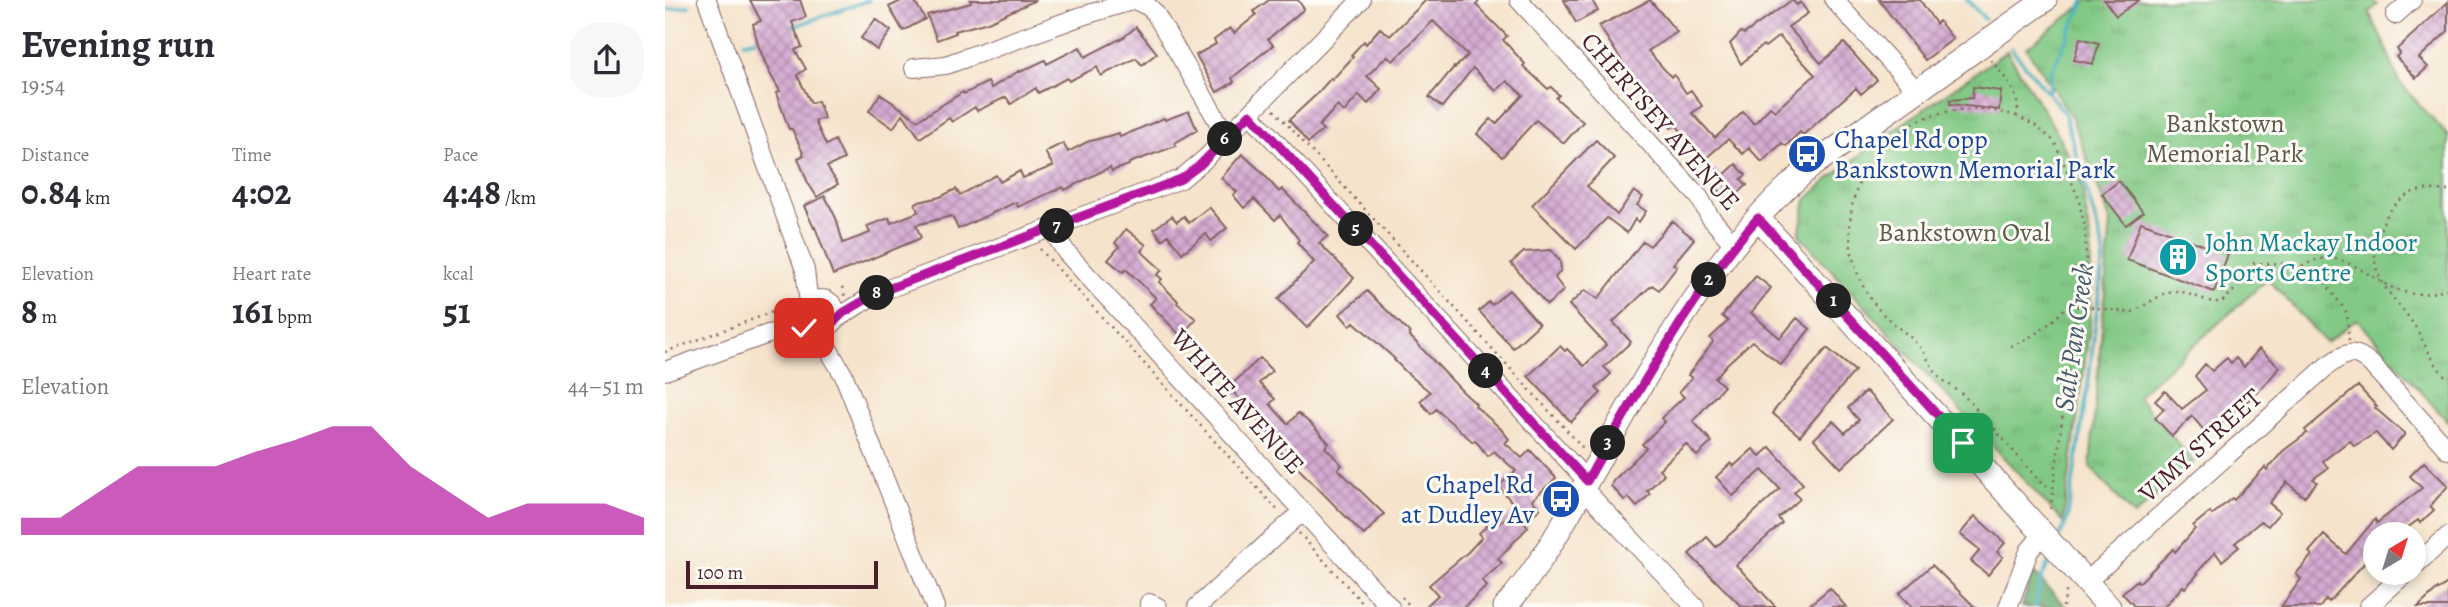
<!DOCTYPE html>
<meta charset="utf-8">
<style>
:root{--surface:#fff;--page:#f7f7f7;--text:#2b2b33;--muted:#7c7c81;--accent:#b5179e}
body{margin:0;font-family:Alegreya,serif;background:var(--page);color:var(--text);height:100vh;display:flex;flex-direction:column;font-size:26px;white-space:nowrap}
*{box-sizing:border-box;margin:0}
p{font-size:23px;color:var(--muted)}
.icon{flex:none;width:38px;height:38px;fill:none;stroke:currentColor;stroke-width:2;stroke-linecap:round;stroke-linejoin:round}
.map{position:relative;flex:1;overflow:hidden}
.side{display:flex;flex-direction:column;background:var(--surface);width:665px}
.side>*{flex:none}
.needle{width:46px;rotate:38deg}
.tools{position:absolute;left:1698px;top:522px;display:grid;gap:14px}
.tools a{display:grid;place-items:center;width:63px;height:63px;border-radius:50%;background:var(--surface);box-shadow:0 4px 10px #0003;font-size:35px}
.scale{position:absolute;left:21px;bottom:18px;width:192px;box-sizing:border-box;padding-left:7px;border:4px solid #4a1f2b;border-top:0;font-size:19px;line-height:24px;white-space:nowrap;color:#4a1f2b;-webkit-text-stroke:5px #fdfcf7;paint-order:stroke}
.pin{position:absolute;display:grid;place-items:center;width:60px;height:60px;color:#fff;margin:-30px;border-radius:14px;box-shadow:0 4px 10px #0006}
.km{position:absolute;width:35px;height:35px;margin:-18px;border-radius:50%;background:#222;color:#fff;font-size:19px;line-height:35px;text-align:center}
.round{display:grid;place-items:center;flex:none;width:74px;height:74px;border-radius:28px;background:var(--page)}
.overview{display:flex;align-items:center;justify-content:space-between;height:119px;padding:0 21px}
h1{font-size:38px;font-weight:700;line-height:52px}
.figures{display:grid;grid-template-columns:repeat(3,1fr);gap:10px;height:119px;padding:7px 21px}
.figures div{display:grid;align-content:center}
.figures b{font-size:35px;font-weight:700}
.figures small{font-size:19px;font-weight:400}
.figures p{font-size:19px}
.chart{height:196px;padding:14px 21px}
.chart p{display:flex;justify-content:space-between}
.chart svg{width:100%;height:126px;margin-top:7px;fill:var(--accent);opacity:.7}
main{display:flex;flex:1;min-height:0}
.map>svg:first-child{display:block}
</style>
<main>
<section class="side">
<div class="overview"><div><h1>Evening run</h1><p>19:54</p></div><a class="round"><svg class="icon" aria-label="share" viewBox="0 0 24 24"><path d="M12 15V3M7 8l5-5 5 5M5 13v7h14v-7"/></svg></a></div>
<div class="figures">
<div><p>Distance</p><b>0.84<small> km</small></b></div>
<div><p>Time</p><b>4:02</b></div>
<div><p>Pace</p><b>4:48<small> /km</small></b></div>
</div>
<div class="figures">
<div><p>Elevation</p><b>8<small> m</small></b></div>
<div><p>Heart rate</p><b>161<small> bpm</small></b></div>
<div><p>kcal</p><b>51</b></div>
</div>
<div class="chart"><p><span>Elevation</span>44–51 m</p>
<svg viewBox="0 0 160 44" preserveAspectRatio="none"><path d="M0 44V38L10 38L20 29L30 20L40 20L50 20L60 15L70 11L80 6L90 6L100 20L110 29L120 38L130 33L140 33L150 33L160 38V44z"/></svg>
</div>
</section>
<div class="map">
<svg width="1783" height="607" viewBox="0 0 1783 607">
<defs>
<pattern id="forest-crowns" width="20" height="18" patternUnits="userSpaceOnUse" patternTransform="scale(1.75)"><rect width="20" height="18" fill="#69ad72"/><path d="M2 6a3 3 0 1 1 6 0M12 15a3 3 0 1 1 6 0" fill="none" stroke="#588c5e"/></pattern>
<pattern id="park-tufts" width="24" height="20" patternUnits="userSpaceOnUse" patternTransform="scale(1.75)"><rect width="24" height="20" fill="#82c985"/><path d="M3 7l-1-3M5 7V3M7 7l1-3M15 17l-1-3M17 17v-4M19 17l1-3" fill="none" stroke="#72ac73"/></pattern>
<pattern id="building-cross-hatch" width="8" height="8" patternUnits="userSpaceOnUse" patternTransform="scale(1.75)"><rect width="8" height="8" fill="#d4aad1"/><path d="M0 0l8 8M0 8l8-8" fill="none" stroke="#ae8aaa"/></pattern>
</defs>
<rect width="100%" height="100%" fill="#fdfcf7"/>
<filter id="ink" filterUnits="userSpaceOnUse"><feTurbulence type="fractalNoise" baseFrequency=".0143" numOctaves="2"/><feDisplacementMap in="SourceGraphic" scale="14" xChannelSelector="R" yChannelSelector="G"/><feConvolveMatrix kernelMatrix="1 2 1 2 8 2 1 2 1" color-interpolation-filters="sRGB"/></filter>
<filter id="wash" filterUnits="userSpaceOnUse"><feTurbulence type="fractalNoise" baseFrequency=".00686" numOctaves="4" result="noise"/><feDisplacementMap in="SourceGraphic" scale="28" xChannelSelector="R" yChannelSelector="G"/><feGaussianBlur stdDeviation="1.57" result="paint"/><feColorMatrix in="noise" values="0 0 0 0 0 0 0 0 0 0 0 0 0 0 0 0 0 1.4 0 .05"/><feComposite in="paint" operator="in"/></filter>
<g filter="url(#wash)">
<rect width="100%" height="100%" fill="#f5e3cb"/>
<path fill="url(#forest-crowns)" stroke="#5a664e" stroke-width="2" d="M1367,571L1401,607H1357Z"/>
<path fill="url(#park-tufts)" stroke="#667458" stroke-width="2" d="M1424,0H1707L1713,5L1704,12L1721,48L1734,82L1783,136V422L1692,319L1661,343L1603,279L1472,396L1529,462L1469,516L1425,467L1446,222L1406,116L1361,48Z
M1342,51L1391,131L1416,181L1426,243L1425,325L1398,522L1134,235L1141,200L1164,179L1219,137Z"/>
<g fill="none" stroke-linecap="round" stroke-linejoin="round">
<path stroke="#45b0c3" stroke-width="3.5" d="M1302,0L1320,19
M0,10L24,6
M124,28L204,0
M79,42L94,39
M1346,48L1399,112L1439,251L1423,386L1402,520L1394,538
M1384,90L1386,72L1419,1
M1370,607L1376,580L1387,555"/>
</g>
<g id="blocks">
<path fill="url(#building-cross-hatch)" d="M85,0H135L141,17L127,22L137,47L130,50L141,69L132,75L146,103L153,101L159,118L150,121L161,145L170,140L179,159L162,167L173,184L152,197L143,183L133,158L139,155L127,129H124L111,93L115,91L104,72L93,45L88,24L96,21Z
M238,0H249L260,19L238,31L224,7Z
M305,0H371L323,22L290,31L291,33L272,40L262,15L306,3Z
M604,0H633L639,9L603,39L608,45L567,78L569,82L552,92L531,55L551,44L549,40L565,28L569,33L591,15L589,11Z
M761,0H815L811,5L842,36L838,40L860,64L858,66L883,89L886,87L894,95L891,98L918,122L899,143L871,120L837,157L812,134L826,119L831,124L858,95L842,81L831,91L808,68L777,107L764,97L789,67L790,68L803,55L768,21L728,61L722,56L702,76L716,89L703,104L694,95L679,112L672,106L654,126L658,130L643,143L624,120L651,95L666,78L667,80L688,57L686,55L699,41L701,44L715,28L725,36Z
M899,0H927L933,11L911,23Z
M985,0L1012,32L983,51L1006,77L1009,75L1021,93L1026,90L1037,106L1027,113L1050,138L1078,112L1089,124L1105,107L1110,111L1150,75L1114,36L1100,47L1098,45L1076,64L1065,44L1076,32L1079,34L1127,0L1132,5L1135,2L1143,13L1123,27L1156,63L1179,43L1212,80L1196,94L1191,88L1138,135L1135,132L1121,146L1117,143L1097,162L1084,148L1078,154L1063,139L1040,159L1011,125L1006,128L992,108L989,111L979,96L981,94L970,81L934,26Z
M1214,0H1255L1271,24L1274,21L1288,39L1260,60Z
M1439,0H1474L1451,16Z
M1783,2V31L1754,58L1763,67L1751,78L1731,57L1735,53L1732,49Z
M211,19L226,31L212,50L196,38Z
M471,27L492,53L477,65L471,58L436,76L432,67L404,81L402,78L373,93L371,88L346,104L341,97L312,111L310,107L287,122L284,118L255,138L238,114L228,128L204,111L215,94L253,120L298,92L299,94L323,82L326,88L354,71L355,72L380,60L382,64L415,47L420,57L459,37Z
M1415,38L1434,43L1428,64L1409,60Z
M1308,87L1336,91L1334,110L1285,104V100L1307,98Z
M524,111L532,130L510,143L511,146L464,163V165L447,171L445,167L400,190L398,187L353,207L351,202L293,229L287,216L251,225L256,238L168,275L150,227L149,228L139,206L160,196L171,218L178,243L205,233L202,226L224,218L226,223L253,212L250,203L275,197L291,189L295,195L331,175L335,182L355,171L358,178L388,166L380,152L398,143L403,152L422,142L454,133L455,137L499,118L500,120Z
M931,140L949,158L922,186L952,215L969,191L978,197L972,205L981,211L974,222L970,219L962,233L942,218L911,249L867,205Z
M577,154L596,171L614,192L617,189L663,236L654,243L689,278L642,328L613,299L649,262L632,242L634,240L615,215L610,220L589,199L579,208L568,195L572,192L556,178Z
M1071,164L1081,175L1076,179L1082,185L1065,201L1041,177L1050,169L1057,177Z
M1454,181L1478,212L1461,225L1437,194Z
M544,207L562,228L546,241L541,234L517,253L503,235L497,240L489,229L507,216L512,222L519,216L524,223Z
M1007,221L1029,239L1008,264L1012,267L994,290L987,285L948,322L966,342L939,367L946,374L931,388L936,393L906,422L863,376L895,346L900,351L902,349L919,366L941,345L904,305L920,290L933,299L978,241L985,246Z
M1476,222L1563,254L1549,292L1462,260Z
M461,229L481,245L476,251L497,270L492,275L497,279L494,282L513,301L512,303L531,319L516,336L485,304L491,298L461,269L458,272L443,260L454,247L450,243Z
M886,250L895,261L896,270L890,278L899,290L882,305L846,263L859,252Z
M1091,276L1106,288L1086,313L1115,338L1132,318L1145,329L1116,365L1087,341L1062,364L1050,378L1059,386L1028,421L1047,442L1032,456L1021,444L994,469L999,474L982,491L985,494L972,507L963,497L960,501L946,486L948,481L981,448L977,444L1000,422L996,418L1019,397L1014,392L1027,378L1023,375L1048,342L1045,338L1063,321L1057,316Z
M844,290L874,324L848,348L814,311L824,302L827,305Z
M702,291L745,333L744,335L797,391L811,404L810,406L835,428L844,439L840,443L857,458L865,450L891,478L867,500L875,509L859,522L863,527L833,559L837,563L817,581L822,586L799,607H760L773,595L764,585L803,552L817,537L814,533L826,522L830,526L853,509L833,486L851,471L829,451L823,456L810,440L808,442L771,409L766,414L755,401L765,392L741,372L729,360L730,359L689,322L685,326L675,314Z
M1162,348L1190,371L1135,436L1107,413Z
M1594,349L1615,367L1598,387L1581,402L1579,399L1563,418L1542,434L1527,416L1507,436L1490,418L1499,409L1490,401L1500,391L1517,409L1541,390L1530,376L1540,364L1547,371L1562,358L1566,363L1571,358L1579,367Z
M595,358L607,371L594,383L610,399L605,404L623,424L633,413L647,425L664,443L660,447L677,465L673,469L719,514L699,535L627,462L606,444L610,440L564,387Z
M1693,386L1712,407L1710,408L1740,434L1726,450L1711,433L1689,446L1685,440L1658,461L1663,468L1648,479L1652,482L1639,497L1622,482L1604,503L1615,512L1603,526L1596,521L1570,543L1574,547L1557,561L1550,552L1532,573L1533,574L1520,588L1518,586L1499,607H1470L1457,593L1472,580L1474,583L1508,549L1510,552L1530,529L1528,526L1545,512L1547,515L1567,498L1569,500L1600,467L1602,470L1618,451L1642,433L1640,430Z
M1201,391L1228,419L1176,468L1149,439L1168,421L1180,433L1194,420L1183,408Z
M1105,447L1138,484L1129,492L1135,499L1113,518L1117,523L1071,565L1111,607H1077L1024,554L1042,537L1051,547L1115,489L1097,470L1068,496L1051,477L1066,463L1069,466L1088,449L1095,456Z
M1759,462L1783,486L1765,506L1769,510L1755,523L1753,520L1734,534H1710V563L1704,558L1664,602L1661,599L1655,607H1616L1636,579L1631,574L1647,555L1644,552L1659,535L1681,554L1710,519L1712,523L1757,488L1745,476Z
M1310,516L1340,543L1332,552L1338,557L1323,575L1306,561L1315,550L1295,534Z
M1267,565L1310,607H1247L1234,594Z
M1783,582V607H1753L1773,589L1774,590Z
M1165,588L1181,607H1142Z"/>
</g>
</g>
<g filter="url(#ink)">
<use href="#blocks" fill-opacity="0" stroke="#866463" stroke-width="2"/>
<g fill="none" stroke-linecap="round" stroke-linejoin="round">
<defs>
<path id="minor" d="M42,0L140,270L144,304
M854,0L1034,197L1045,217L1069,245
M1169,0L1252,91
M1730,15L1747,0
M249,68L281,65L417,16L470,0L484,7L490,13L562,137
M585,114L922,481
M386,228L401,252L725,607
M141 314a15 15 0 1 1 30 0a15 15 0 1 1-30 0Z
M171,319L212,293L516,179L541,158L696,0
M151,328L179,376L270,607
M0,371L103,334L148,327
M918,488L1030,607
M1748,567L1783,536
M1421,582L1662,366C1681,353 1687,347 1706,364L1783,450
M484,603L493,607
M532,607L638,511
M1343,607L1364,551L1379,533
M1703,607L1742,572"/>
<path id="major" d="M1093,218L1444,607
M840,607C879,563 905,511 934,460C990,359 1057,237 1148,165L1380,0"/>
</defs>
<use href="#minor" stroke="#866463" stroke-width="20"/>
<use href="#major" stroke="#866463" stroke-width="25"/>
<path stroke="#866463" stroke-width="2.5" stroke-dasharray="2 5" stroke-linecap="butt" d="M1326,60C1338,76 1357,95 1352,116L1371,126L1389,141L1413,197L1420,228L1421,260L1412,305L1385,513
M609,110L918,448
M1352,116C1306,103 1259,108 1223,142C1177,184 1172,257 1211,306C1223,322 1241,331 1254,346C1262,355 1266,368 1275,377C1282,384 1292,389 1300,397C1327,424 1351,455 1377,484L1386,488
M1783,191C1771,190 1757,188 1746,193C1721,205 1706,240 1711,267C1716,289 1737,306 1749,325C1760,343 1768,365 1783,379
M375,249L615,513
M1588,263L1625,264L1637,267L1658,280L1682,313L1684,341
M1637,267C1675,240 1705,283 1739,292C1753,296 1769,293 1783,289
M177,287L180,297
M1412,305L1466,313L1502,292L1514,291L1547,302H1557L1595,265
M1346,346C1376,334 1397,315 1415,289
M0,352L129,304
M1300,420L1311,410
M634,533L701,607
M737,597L746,607
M1398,607L1402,587"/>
<use href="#minor" stroke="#fff" stroke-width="18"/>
<use href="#major" stroke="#fff" stroke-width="23"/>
</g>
</g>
<g fill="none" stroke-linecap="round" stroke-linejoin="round" filter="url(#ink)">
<defs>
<path id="route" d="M139,328H163L178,313L212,293L516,179L535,165L585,114L922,481C952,427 983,374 1016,322C1040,286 1064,250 1093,218L1298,443"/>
</defs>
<use href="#route" stroke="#fff" stroke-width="14"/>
<use href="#route" stroke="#b5179e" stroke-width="9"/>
</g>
<defs>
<symbol id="bus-disc" viewBox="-11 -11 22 22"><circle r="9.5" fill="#1a4fb4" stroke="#fdfcf7"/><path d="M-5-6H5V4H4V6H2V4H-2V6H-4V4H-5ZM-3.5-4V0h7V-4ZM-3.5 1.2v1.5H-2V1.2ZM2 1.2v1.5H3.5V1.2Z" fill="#fff"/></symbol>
<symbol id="building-disc" viewBox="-11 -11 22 22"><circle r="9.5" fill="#0f9aa8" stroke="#fdfcf7"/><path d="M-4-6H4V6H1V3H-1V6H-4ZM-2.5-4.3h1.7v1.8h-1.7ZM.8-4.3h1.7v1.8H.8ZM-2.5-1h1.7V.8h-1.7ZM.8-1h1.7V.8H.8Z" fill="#fff"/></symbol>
</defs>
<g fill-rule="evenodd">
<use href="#bus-disc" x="1120" y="132" width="44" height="44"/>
<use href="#building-disc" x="1491" y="235" width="44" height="44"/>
<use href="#bus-disc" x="874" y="477" width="44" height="44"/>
</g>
<g text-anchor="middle" stroke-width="6" stroke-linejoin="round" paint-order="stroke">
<g font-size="26" fill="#4a1f2b" stroke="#fdfcf7">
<text transform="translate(996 121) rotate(49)" y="9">CHERTSEY AVENUE</text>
<text transform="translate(573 401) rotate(48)" y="9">WHITE AVENUE</text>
<text transform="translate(1535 445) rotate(-42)" y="9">VIMY STREET</text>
</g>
<g font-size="26" fill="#5e5a4a" stroke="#fdfcf7">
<text x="1560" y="132">Bankstown<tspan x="1560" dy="30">Memorial Park</tspan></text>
<text x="1299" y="241">Bankstown Oval</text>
</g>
<g font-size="26" fill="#164399" stroke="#fdfcf7" text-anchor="start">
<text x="1169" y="148">Chapel Rd opp<tspan x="1169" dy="30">Bankstown Memorial Park</tspan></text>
<text x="869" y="493" text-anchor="end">Chapel Rd<tspan x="869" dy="30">at Dudley Av</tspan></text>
</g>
<g font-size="26" fill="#0d838f" stroke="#fdfcf7" text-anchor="start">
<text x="1540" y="251">John Mackay Indoor<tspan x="1540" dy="30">Sports Centre</tspan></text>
</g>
<g font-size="28" font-style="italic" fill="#485968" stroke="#fdfcf7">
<text transform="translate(1408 337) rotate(-82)" y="10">Salt Pan Creek</text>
</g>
</g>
</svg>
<div class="tools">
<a><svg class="needle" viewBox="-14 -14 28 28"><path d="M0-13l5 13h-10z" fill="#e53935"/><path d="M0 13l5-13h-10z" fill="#7c7c81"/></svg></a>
</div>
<div class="scale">100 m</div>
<div class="pin" style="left:1298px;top:443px;background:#1e9e55"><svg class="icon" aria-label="arrive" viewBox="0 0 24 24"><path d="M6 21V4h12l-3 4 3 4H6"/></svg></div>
<div class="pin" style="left:139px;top:328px;background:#d93025"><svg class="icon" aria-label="check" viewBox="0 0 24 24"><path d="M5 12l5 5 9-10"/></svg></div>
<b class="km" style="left:1169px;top:301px">1</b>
<b class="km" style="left:1044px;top:280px">2</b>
<b class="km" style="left:943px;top:443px">3</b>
<b class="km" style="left:821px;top:371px">4</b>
<b class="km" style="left:691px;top:229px">5</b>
<b class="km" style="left:560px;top:139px">6</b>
<b class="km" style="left:392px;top:226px">7</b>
<b class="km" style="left:212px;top:293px">8</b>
</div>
</main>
